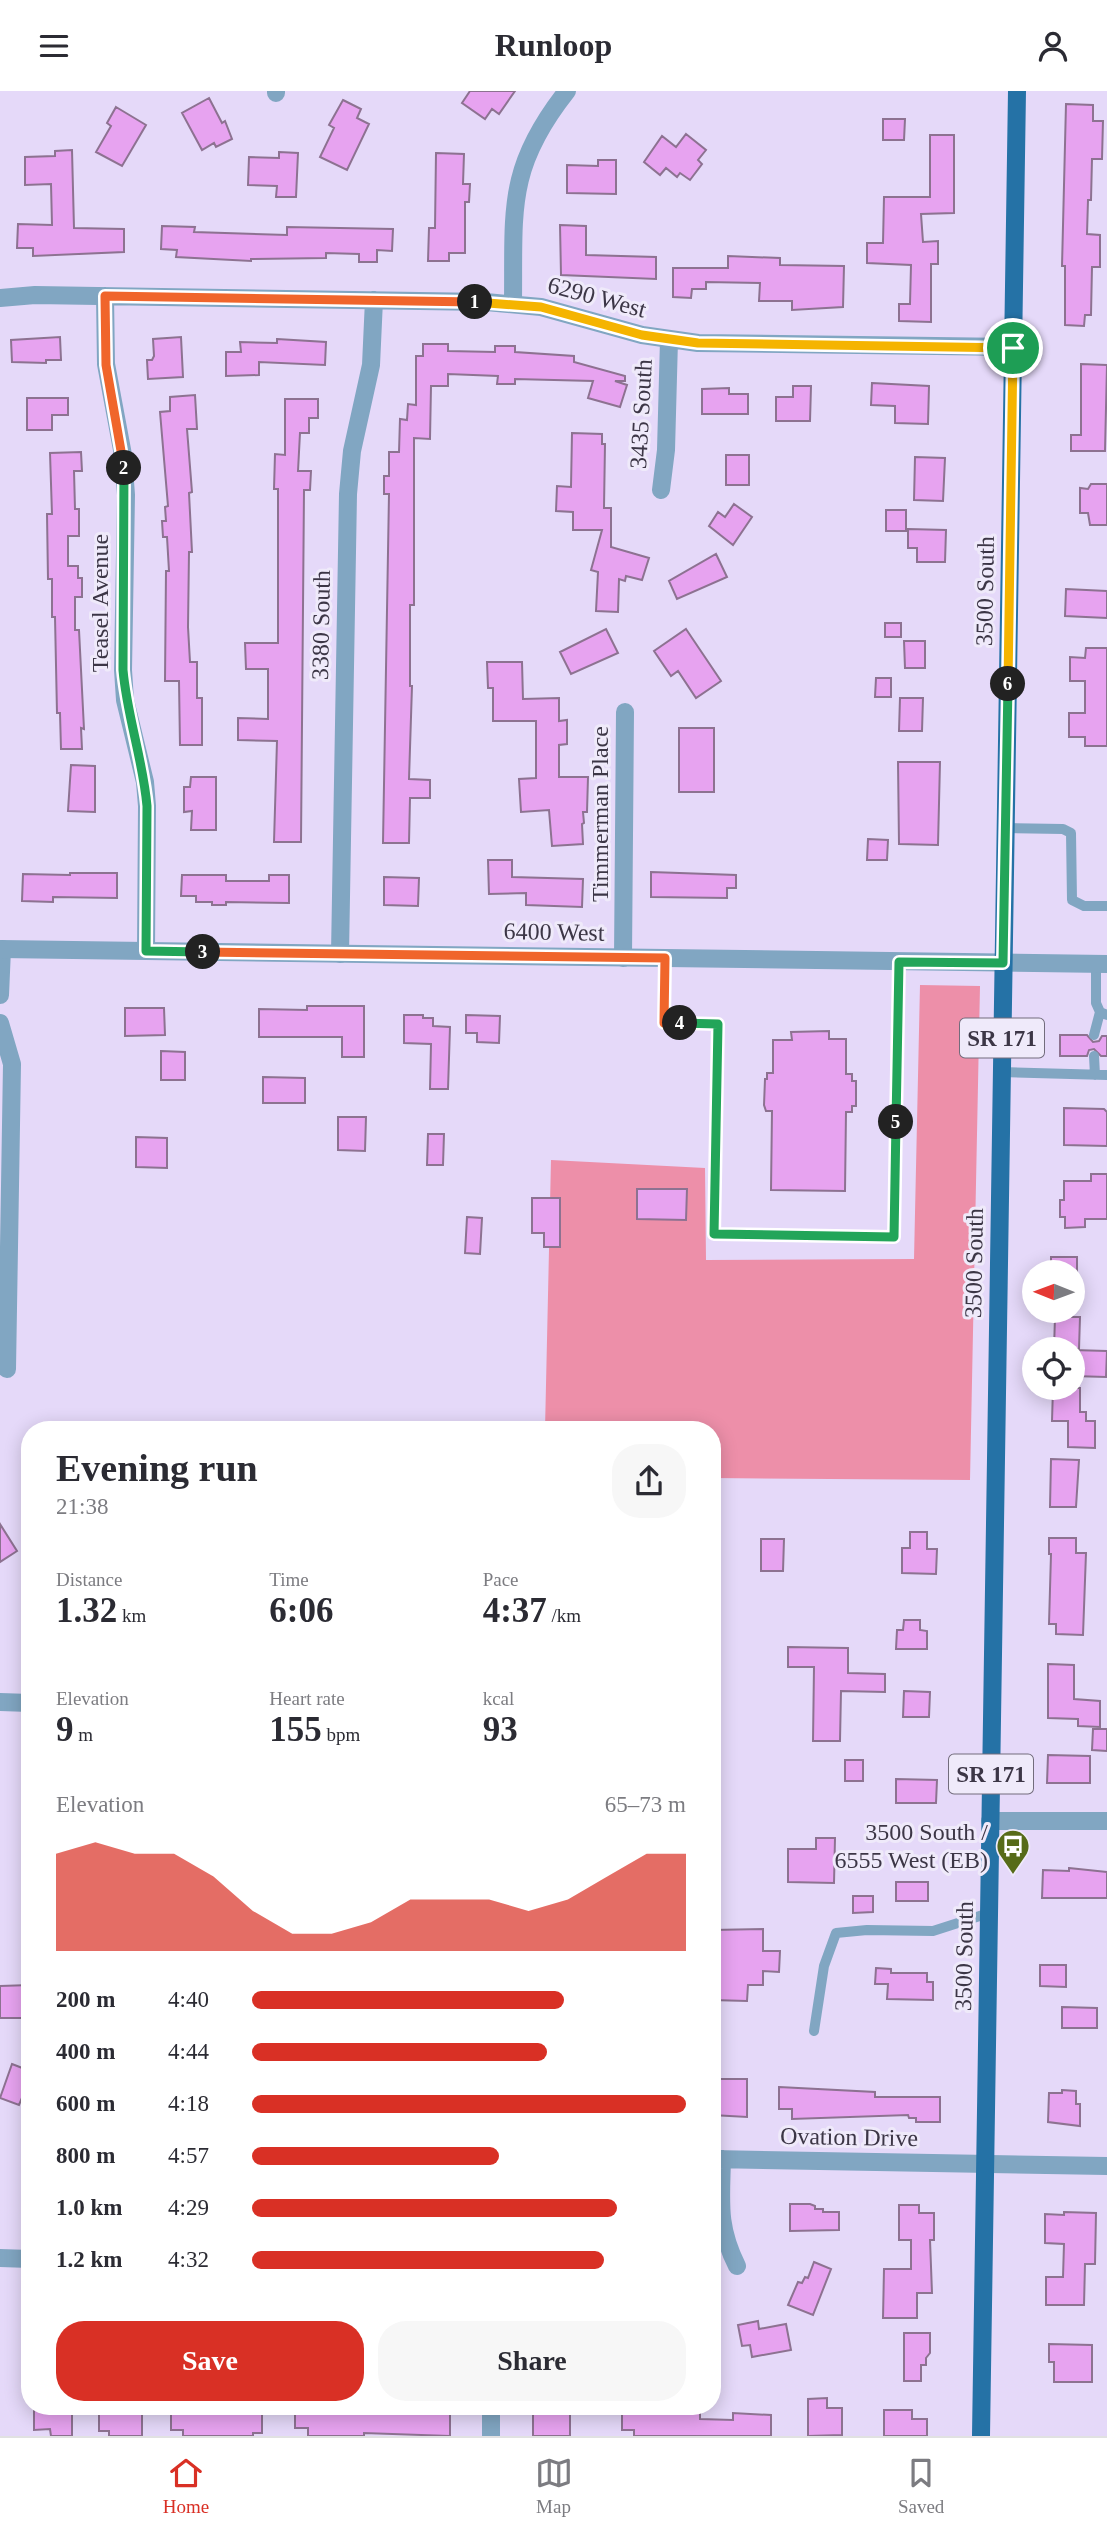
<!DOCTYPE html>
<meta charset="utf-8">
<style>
:root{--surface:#fff;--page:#f7f7f7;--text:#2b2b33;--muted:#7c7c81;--line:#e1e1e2;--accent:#d93025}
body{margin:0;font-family:Georgia,serif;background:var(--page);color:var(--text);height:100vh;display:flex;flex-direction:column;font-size:26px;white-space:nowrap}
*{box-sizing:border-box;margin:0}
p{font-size:23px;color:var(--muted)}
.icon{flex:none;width:38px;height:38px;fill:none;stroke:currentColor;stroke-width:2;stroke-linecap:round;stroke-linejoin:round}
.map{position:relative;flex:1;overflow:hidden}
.side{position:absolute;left:21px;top:1330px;width:700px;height:994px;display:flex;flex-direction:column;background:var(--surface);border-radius:28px;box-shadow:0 4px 18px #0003}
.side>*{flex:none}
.needle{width:46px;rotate:271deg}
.fabs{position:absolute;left:1022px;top:1169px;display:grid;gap:14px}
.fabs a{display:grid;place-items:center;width:63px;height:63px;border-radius:50%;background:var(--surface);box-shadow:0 4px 18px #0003;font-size:35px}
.pin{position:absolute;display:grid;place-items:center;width:60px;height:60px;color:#fff;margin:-30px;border:4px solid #fff;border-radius:50%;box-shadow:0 2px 7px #0007}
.km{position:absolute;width:35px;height:35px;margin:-18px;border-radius:50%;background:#222;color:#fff;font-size:19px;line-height:35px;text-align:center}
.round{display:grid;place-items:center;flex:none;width:74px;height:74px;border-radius:28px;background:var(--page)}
.head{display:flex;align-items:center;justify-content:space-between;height:119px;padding:0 35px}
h1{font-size:38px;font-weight:700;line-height:52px}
.stats{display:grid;grid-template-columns:repeat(3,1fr);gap:10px;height:119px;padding:7px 35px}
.stats div{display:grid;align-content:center}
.stats b{font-size:35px;font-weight:700}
.stats small{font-size:19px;font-weight:400}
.stats p{font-size:19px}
.chart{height:196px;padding:14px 35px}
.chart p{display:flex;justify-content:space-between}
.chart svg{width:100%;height:126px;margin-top:7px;fill:var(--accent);opacity:.7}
.button{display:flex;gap:14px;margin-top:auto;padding:14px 35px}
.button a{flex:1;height:80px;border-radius:28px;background:var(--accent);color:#fff;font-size:28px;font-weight:700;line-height:80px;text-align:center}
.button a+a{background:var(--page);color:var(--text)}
ul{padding:0 35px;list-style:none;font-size:23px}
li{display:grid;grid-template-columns:112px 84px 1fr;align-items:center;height:52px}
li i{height:18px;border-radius:9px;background:var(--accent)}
header{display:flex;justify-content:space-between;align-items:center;height:91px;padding:0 35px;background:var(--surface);font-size:32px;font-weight:700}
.dock{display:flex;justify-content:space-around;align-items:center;height:98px;border-top:2px solid var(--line);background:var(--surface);font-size:19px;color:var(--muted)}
.dock a{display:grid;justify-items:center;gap:4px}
.dock .current{color:var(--accent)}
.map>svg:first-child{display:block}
</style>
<header><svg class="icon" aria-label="menu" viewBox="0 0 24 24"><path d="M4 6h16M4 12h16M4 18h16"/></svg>Runloop<svg class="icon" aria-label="person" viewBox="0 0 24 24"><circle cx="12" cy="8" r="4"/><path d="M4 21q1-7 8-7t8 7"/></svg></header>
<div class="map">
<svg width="1107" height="2345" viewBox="0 0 1107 2345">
<rect width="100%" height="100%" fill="#e5d9f9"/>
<path fill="#ed8fa9" d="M920,894L980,895L970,1389L712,1387V1339H545L551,1069L705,1077L706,1169L914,1168Z"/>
<path fill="#e7a3f0" stroke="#8d7291" stroke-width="2" d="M470,0H515L499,23L492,18L485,28L462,12Z
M209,7L222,32L225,30L232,48L216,56L214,52L202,59L182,22Z
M343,9L361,18L357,27L369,33L347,79L320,66L334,37L329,34Z
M1066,13L1093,14V30H1103L1102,68H1092L1091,109H1088L1087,143L1100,144V176H1092L1091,224H1085L1084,235L1065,234V175H1062Z
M116,16L146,34L122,75L96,61L111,35L107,32Z
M883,28H905L904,49H883Z
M686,43L706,59L698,69L702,73L690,89L680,82L677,86L666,77L660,84L644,71L662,45L676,56Z
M930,44H954V122L921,123L923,151L938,150V173H931V231L899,230V213H910L911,174L867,172V152H883L884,106H930Z
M72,59L74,137L124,138V161L33,165V157H17L18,133L52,134L51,93L25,94V66L55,65V60Z
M279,61L298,62L296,106H276L277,95L248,94L249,66L279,67Z
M436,62L464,63L463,93H470L469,111H465V162H449V170H428L429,137H435Z
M598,69H616V103L567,102V74L598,75Z
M560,134L586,135V164L656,166V188L561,184Z
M162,135L195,136L194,141L287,144V136L393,138L392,160L377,159V171H359V163L326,162V167L251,168V170L176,166L177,159L161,158Z
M728,165L780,167V174L844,175L843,216L792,219V210H759L760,192L706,191V198H692L691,207L673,206V177H728Z
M60,246L61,269H46V272L12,271L11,249Z
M181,246L183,286L148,288L147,269H152L154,265L153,248Z
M277,248L326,251L325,274L259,271V284L226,285V261H241L240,251L277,252Z
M423,253H448V260L495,261V255H515V261L574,265V271L625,285V290H615L627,294L620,316L588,307L593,290L515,288V293H497L498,285L448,283V295H431L430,348L414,347V514H410V595H412L409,688L430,689V707H410L409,752H383L389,403H384V385H389V361H399L400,328L407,329L408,313L416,314V265H423Z
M1081,273L1107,274L1105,360H1071V344H1081Z
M872,292L929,295L928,333L895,332V315L871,314Z
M793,295H811L810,330H776V306H793Z
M729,297V303H748V323H702V298Z
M195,304L197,338H187L192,401L189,402L192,461H189L188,536L190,571H197V607H202V654H180L179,590H165L166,480H169L167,446H163L162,430H166L165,416L168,415L160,321L170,320V306Z
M27,307H68V324H52V339H27Z
M285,308H318V327H309V342H300L298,380H311L310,399H304L301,751H274L277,650L238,649V627L268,628V578H246L245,552H278V398H274L275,363L285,364Z
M572,342L602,343V353H605L604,417H611V456L649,467L642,489L626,485L625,490L619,488L618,521L596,520L598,481L591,479L602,439H573V421L556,420L557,395L571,396Z
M81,361L82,380H74L75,418H79V445H68V475H78V487H82V506H75V539H79L84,638L81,637L82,658H61L60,622H57L55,526H52V488H48L47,423H52L50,362Z
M726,364H749V394H726Z
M915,366L945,367L943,410L914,409Z
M1091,393H1107V434H1090L1088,422H1080V397L1088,398Z
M734,413L752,426L733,454L709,435L718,421L725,426Z
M886,419H906V440H886Z
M908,438L946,439L945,471H917V457H908Z
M716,463L727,486L677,508L669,490Z
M1066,498L1107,500V527L1065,525Z
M885,532H901V546H885Z
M606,538L618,562L571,583L560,561Z
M686,538L721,590L696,607L678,580L671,585L654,560Z
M904,550H925V577H905Z
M1086,557H1107V655H1085V646H1069V622H1085V590H1070V566L1085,567Z
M487,571H522L523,608L559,607V630L567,629V653L559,654V686H588L587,721H583L584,732L582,733L583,753L552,755L549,719L521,721L519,688L536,687V630H493V597H488Z
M876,587H891V606H875Z
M900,607H923L922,640H899Z
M679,637H714V701H679Z
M898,671H940L938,754L899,753Z
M71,674L95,675V721L68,720Z
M191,686H216V739H191L192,720L184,721V696H190Z
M868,748L888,749L887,769H867Z
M488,769H512V786L583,788L582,816L526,814V802L489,803Z
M651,781L736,784V797H727V807L651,806Z
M70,782H117V807L53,806V811L22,810L23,783L70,784Z
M182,784H226V790H269V784H289V812L226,811V814H212V811H196V805H181Z
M384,786L419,787L418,815L384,814Z
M307,915H364V966H342V946H259V918L307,919Z
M125,917H164L165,944L125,945Z
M404,924H423V927H433V935L450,936L448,998H430L431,953L404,952Z
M466,924L500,925L499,952L477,951V942H466Z
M829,940V948H846V983H852V990H856V1015H852V1021H846L845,1100L771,1099L772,1020H766L764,1014L765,988H767V982H773V949H792L791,941Z
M1060,944H1087L1093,951L1099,950L1102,945H1107V965H1101L1094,958L1089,959L1087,965H1060Z
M161,960L185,961V989H161Z
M263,986L305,987V1012H263Z
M1064,1017L1104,1018L1107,1021V1055L1064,1054Z
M338,1026H366L365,1060L338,1059Z
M428,1043H444L443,1074H427Z
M136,1046L167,1047V1077L136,1076Z
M1091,1083H1107V1128H1085V1136L1065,1137V1126H1060V1109H1064V1090H1091Z
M637,1098H687L686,1129L637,1128Z
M532,1107H560V1156H544V1142H532Z
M467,1126L482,1127L480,1163L465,1162Z
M1051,1166H1077V1181H1051Z
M1055,1226H1080L1079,1258H1054Z
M1073,1259L1107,1260L1106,1286L1073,1285Z
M1053,1297H1080V1321H1086V1330H1095V1357L1068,1356V1330H1052Z
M1051,1368L1079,1369L1076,1416H1050Z
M0,1433L17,1460L0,1471Z
M910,1441H927V1458H937L936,1483L902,1482V1457H910Z
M1049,1447H1076V1462H1086L1083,1544L1056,1543V1533H1049L1051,1463H1049Z
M761,1448H784L783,1480H761Z
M904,1529H920V1539L927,1540V1558H896L897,1539H903Z
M788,1556L848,1557V1582L885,1583V1601L841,1600L840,1650H813L814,1576H788Z
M1048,1573L1074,1574V1608L1100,1610V1636L1078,1635V1628L1048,1627Z
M904,1600L930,1601L929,1626H903Z
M1093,1638H1107V1660L1092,1659Z
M1048,1664L1090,1665V1692H1047Z
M845,1669H863V1690H845Z
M896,1688L937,1689L936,1712H896Z
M816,1747H835L834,1792L788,1791V1758H816Z
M1069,1777L1107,1781V1807H1042L1043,1779L1069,1780Z
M896,1791H928V1810H896Z
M853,1805H873V1821L853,1822Z
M763,1838V1860H780L779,1881L763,1880V1894H748L747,1910L712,1909V1839Z
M1040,1874H1066V1896L1040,1895Z
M876,1877L891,1878V1882H927V1891H933V1909L887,1908L888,1893H875Z
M30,1894V1927H0V1895Z
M1062,1916L1097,1917V1937H1062Z
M12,1973L30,1980V2004L24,2002L19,2014L0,2007Z
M712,1988H747V2026L712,2024Z
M779,1996L875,2001V2006H940V2031H916V2027H909L908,2024L792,2028V2018H779Z
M1062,1999L1076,2000V2013H1080V2035L1048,2031L1049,2002H1062Z
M790,2113H810L815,2115V2118H823V2121H839V2139L790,2140Z
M899,2114H919V2122H934V2149H930L932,2202H917V2227H883L884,2178H911V2149H899Z
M1064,2121L1096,2122L1095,2173H1085L1084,2214H1046V2186H1063L1064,2153L1045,2152V2123L1064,2124Z
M814,2171L831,2178L813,2224L788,2214L798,2191L802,2192L805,2186L808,2187Z
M758,2230L759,2238L786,2233L791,2259L752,2266L750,2254L742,2255L738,2234Z
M904,2242H930V2262L926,2267V2274H921V2290H904Z
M1049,2253L1092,2254V2291H1054V2271H1049Z
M827,2307V2317H842V2344L808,2345V2308Z
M34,2315H72V2345H51L50,2338L34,2339Z
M142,2315V2345H109V2340H99V2317Z
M171,2315H248V2318H262V2342H253V2345H183V2339H171Z
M295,2315L406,2318V2315H435V2323H450V2345L364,2342V2345H308V2337H295Z
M622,2315H656V2320L700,2321V2328L733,2329V2322L771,2324V2345H634V2339H622Z
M884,2319H912V2328H927V2345H884Z
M533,2323H570V2345H533Z"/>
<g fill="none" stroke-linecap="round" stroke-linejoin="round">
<path stroke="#81a6c2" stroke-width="10" d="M1005,737L1063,738L1071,742L1072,809L1084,815H1107
M665,867L664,932L718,933L714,1143L894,1146L899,871
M1096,873V912L1100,921L1107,924
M1094,944L1100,921
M1094,965L1095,984
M1002,981L1107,984
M814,1940L824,1875L836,1842L867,1839L933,1840L989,1822"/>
<path stroke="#81a6c2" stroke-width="18" d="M276,2V0
M105,205L106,273L123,364L126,404L123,579L125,609L145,691L147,715L146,860
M0,207L35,204L486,211L541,216L642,244L698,252L1013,256
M513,212C514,119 506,77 567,0
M661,399L666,359L669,249
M340,863L348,403L352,360L371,274L374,209
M623,867L625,621
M0,904L2,858
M0,932L12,973L7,1278
M0,1611L30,1612
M990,1730H1107
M712,2068L1107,2075
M722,2068C721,2111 717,2135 737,2175
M0,2167L30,2168
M491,2345V2315"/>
<path stroke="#81a6c2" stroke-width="18" d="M0,858L1107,873"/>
<path stroke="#2572a6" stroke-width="18" d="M981,2345L1017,0"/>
</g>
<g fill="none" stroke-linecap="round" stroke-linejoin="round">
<defs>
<path id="split-1" d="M475,211L541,216L642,244L698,252L1013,257"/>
<path id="split-2" d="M124,377L106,274L105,205L475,211"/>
<path id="split-3" d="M124,377L123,579C127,625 143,669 147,715L146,860L203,861"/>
<path id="split-4" d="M203,861L665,867L664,932H680"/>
<path id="split-5" d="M680,932L718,933L714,1143L894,1146L896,1031"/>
<path id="split-6" d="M896,1031L899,871L1003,872L1008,593"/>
<path id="split-7" d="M1008,593L1013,257"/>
</defs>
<use href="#split-1" stroke="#fff" stroke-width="14"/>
<use href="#split-2" stroke="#fff" stroke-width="14"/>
<use href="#split-3" stroke="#fff" stroke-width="14"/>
<use href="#split-4" stroke="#fff" stroke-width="14"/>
<use href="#split-5" stroke="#fff" stroke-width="14"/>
<use href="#split-6" stroke="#fff" stroke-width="14"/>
<use href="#split-7" stroke="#fff" stroke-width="14"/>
<use href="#split-1" stroke="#f5b400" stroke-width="9"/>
<use href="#split-2" stroke="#f0652b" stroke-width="9"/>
<use href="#split-3" stroke="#22a559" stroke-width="9"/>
<use href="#split-4" stroke="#f0652b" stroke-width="9"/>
<use href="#split-5" stroke="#22a559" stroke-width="9"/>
<use href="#split-6" stroke="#22a559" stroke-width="9"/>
<use href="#split-7" stroke="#f5b400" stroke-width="9"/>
</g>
<defs>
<symbol id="bus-pin" viewBox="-11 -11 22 30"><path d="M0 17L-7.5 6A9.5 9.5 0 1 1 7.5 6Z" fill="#576b19" stroke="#efeafa"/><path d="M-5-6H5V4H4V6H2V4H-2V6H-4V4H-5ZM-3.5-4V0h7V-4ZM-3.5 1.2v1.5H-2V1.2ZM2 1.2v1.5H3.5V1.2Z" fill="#fff"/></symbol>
</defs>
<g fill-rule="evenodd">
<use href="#bus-pin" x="994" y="1736" width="38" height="52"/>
</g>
<g text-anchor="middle" stroke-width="6" stroke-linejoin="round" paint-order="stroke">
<g fill="#efeafa" stroke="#726c7c" stroke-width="2">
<rect x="960" y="927.5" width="84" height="39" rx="5"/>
<rect x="949" y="1663.5" width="84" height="39" rx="5"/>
</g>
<g font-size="23" font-weight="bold" fill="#3c3646">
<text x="1002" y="955">SR 171</text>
<text x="991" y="1691">SR 171</text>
</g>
<g font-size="24" fill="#3c3646" stroke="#efeafa">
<text transform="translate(597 206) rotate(15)" y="8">6290 West</text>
<text transform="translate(641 323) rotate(-87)" y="8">3435 South</text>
<text transform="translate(985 500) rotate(-89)" y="8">3500 South</text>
<text transform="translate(100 512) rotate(-90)" y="8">Teasel Avenue</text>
<text transform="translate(321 534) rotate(-89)" y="8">3380 South</text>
<text transform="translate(600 723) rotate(-90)" y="8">Timmerman Place</text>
<text transform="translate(554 841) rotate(1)" y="8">6400 West</text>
<text transform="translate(974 1172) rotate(-89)" y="8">3500 South</text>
<text transform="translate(964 1865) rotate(-89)" y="8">3500 South</text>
<text transform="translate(849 2046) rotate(1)" y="8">Ovation Drive</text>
</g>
<g font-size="24" fill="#3c3646" stroke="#efeafa" text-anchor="end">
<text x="988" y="1749">3500 South /<tspan x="988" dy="28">6555 West (EB)</tspan></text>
</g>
</g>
</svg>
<div class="fabs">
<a><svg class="needle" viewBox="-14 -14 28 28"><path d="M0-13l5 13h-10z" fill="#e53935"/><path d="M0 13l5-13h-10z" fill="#7c7c81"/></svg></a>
<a><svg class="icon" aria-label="locate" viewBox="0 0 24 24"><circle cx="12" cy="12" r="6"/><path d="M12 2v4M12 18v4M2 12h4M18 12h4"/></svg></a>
</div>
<div class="pin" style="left:1013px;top:257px;background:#1e9e55"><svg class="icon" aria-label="arrive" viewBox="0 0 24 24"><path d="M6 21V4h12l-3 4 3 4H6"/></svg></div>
<b class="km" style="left:475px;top:211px">1</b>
<b class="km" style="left:124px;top:377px">2</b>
<b class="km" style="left:203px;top:861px">3</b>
<b class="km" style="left:680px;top:932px">4</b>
<b class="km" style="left:896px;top:1031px">5</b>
<b class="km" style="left:1008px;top:593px">6</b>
<section class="side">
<div class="head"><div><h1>Evening run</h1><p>21:38</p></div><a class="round"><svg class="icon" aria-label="share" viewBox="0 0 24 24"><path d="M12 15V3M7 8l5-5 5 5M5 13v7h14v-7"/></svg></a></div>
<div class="stats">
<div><p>Distance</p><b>1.32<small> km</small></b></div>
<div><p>Time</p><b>6:06</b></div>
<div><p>Pace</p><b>4:37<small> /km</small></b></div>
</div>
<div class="stats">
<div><p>Elevation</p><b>9<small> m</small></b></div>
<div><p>Heart rate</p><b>155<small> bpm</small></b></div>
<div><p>kcal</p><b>93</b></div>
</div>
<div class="chart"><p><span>Elevation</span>65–73 m</p>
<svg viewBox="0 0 160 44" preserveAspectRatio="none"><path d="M0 44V10L10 6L20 10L30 10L40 18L50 30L60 38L70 38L80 34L90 26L100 26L110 26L120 30L130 26L140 18L150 10L160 10V44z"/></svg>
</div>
<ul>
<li><b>200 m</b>4:40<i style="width:72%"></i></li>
<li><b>400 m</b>4:44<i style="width:68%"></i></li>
<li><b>600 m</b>4:18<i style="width:100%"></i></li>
<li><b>800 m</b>4:57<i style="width:57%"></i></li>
<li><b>1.0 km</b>4:29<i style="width:84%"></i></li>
<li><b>1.2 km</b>4:32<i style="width:81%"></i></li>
</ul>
<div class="button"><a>Save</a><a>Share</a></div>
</section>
</div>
<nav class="dock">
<a class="current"><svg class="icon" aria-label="home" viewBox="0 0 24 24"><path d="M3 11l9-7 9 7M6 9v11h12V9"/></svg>Home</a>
<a><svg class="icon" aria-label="map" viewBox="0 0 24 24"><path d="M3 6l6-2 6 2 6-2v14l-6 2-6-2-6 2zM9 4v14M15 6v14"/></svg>Map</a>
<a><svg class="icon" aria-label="saved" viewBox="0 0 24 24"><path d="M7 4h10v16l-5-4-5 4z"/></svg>Saved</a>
</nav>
